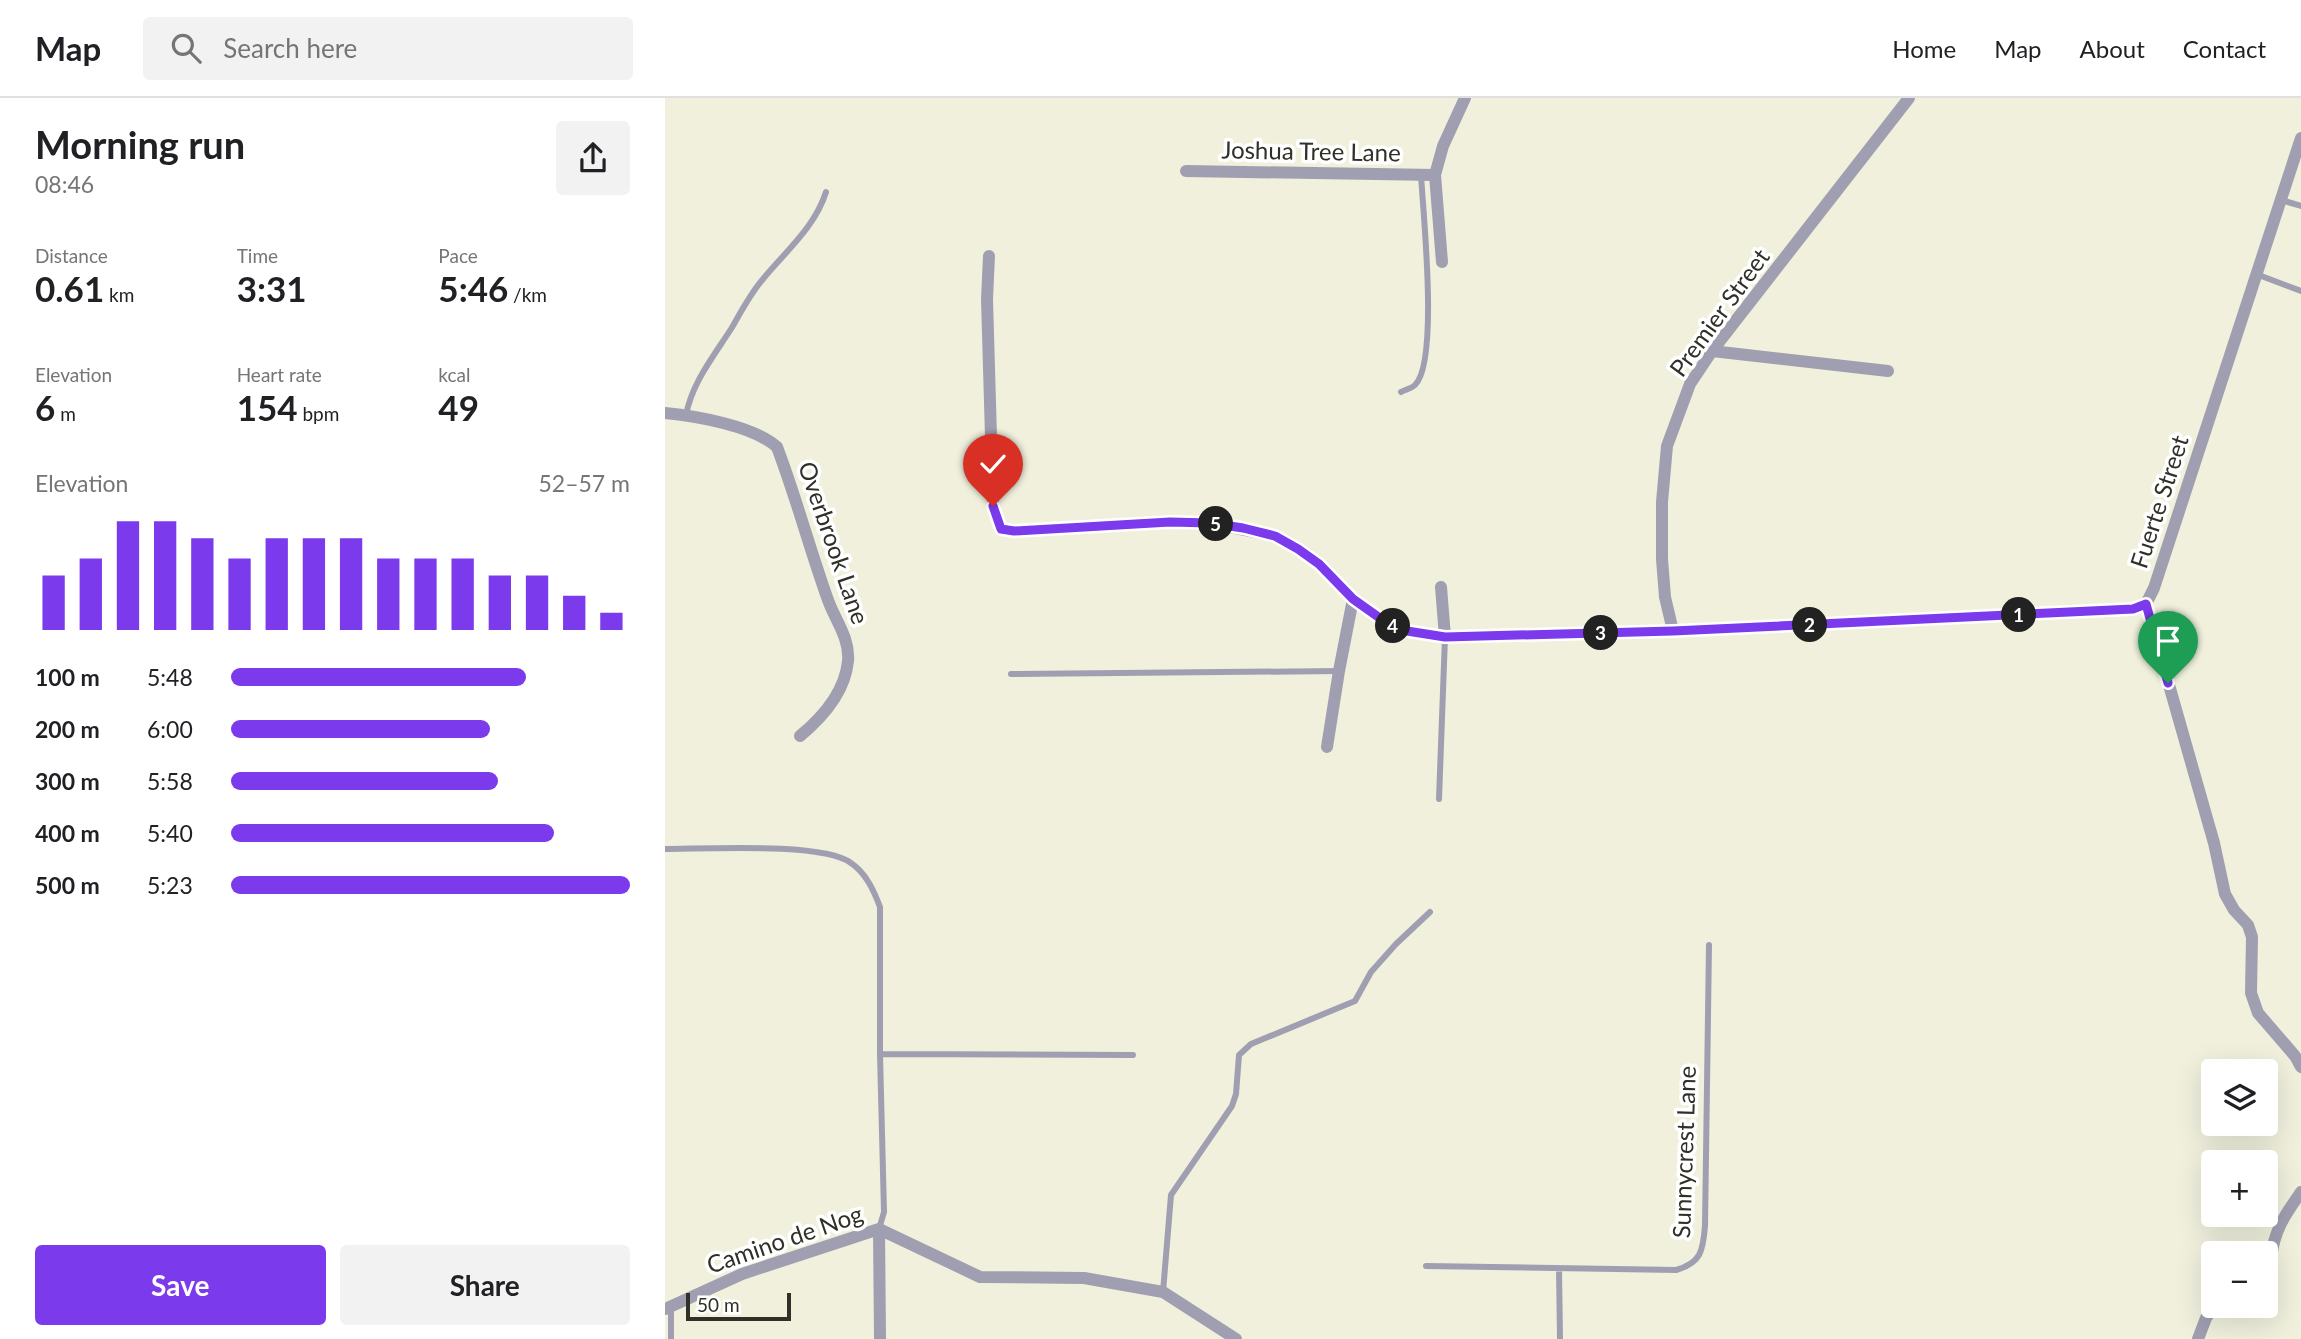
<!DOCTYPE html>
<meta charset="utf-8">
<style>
:root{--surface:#fff;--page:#f2f2f2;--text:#202124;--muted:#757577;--line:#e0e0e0;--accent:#7c3aed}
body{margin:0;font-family:Lato,sans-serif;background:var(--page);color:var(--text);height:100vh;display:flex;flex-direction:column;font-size:26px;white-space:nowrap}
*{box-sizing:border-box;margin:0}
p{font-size:23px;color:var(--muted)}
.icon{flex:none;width:38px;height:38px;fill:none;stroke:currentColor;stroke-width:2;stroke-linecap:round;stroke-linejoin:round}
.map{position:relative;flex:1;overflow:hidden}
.sheet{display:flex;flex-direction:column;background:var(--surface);width:665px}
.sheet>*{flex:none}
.fabs{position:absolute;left:1536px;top:961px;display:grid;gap:14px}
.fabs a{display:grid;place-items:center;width:77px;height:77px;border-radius:7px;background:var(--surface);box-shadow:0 7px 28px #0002;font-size:35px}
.scale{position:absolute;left:21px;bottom:18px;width:105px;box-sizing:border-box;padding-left:7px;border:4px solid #303029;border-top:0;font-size:19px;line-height:24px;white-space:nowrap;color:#303029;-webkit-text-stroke:5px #fff;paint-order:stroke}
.pin{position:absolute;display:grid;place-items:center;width:60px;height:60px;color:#fff;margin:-72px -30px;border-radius:50% 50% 50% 0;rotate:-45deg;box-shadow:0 0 7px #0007}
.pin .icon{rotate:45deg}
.km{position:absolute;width:35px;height:35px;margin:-18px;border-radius:50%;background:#222;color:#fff;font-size:19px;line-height:35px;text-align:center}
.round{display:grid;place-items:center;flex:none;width:74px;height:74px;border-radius:7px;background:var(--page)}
.overview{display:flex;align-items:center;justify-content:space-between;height:119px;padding:0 35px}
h1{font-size:38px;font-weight:700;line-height:52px}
.metrics{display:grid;grid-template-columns:repeat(3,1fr);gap:10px;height:119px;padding:7px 35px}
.metrics div{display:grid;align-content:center}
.metrics b{font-size:35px;font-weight:700}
.metrics small{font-size:19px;font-weight:400}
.metrics p{font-size:19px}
.chart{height:196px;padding:14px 35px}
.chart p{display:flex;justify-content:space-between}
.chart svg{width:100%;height:126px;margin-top:7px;stroke:var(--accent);stroke-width:6}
.button{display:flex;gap:14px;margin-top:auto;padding:14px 35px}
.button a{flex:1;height:80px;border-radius:7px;background:var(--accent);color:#fff;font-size:28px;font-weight:700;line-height:80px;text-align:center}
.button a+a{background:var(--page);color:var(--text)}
ul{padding:0 35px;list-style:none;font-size:23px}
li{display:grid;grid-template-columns:112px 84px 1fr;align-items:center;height:52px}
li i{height:18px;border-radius:9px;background:var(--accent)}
header{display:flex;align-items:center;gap:42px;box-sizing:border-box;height:98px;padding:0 35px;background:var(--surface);border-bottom:2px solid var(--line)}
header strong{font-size:33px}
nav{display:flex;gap:38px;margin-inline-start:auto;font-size:24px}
.search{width:490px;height:63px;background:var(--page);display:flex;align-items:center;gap:18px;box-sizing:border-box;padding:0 24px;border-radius:7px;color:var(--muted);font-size:26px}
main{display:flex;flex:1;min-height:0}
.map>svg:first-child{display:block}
</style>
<header>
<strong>Map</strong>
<div class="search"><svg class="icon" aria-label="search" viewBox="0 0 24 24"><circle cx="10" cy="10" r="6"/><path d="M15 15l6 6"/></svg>Search here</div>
<nav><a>Home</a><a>Map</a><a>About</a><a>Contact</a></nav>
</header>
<main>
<section class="sheet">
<div class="overview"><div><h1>Morning run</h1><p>08:46</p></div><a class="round"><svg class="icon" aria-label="share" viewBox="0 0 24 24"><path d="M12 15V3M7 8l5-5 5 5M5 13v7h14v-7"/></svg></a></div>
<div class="metrics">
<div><p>Distance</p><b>0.61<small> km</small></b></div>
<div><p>Time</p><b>3:31</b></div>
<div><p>Pace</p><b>5:46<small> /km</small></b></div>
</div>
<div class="metrics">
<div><p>Elevation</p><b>6<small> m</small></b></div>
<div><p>Heart rate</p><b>154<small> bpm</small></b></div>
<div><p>kcal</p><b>49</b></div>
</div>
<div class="chart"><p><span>Elevation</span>52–57 m</p>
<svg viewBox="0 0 160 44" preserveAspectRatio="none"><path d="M5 44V25M15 44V19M25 44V6M35 44V6M45 44V12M55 44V19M65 44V12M75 44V12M85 44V12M95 44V19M105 44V19M115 44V19M125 44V25M135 44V25M145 44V32M155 44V38"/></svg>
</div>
<ul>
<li><b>100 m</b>5:48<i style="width:74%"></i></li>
<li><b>200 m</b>6:00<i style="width:65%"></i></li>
<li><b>300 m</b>5:58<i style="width:67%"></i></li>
<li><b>400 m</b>5:40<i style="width:81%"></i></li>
<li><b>500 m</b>5:23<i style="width:100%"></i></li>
</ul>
<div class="button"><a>Save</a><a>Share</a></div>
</section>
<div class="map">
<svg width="1636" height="1241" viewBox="0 0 1636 1241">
<rect width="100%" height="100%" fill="#f0f0dd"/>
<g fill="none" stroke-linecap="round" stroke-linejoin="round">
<path stroke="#a09fb1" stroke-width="6" d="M1616,102L1636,108
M1591,176L1636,193
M736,294C740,292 747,290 750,287C774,264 758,114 756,77
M21,317C27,285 48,259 66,231C76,214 85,196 98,181C121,153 150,129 161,94
M346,576L674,573
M774,701L780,539
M0,751C39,751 158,744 186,765C201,775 209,793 215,809V956
M214,1131L219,1114L215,956L468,957
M761,1168L1011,1172C1036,1165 1038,1153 1040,1128L1044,847
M894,1171L895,1241
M498,1194L506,1097L567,1008L571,996L574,957L586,946L690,903L706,874L731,846L765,814
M6,1210V1241"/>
<path stroke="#a09fb1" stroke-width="12" d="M1636,40L1489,490L1481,506L1549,745L1560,796L1569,812L1583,827L1587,839L1586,895L1593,915L1630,958L1636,969
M521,73L770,77
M324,158L322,201L328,408L336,431L349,433L505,424L545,425L610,438L633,451L654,466L688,501L726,528L742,533L780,539L1008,533L1468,511L1481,506
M777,164L770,77L778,48L800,0
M1047,253L1223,273
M0,315C31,318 89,328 112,349C131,399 145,452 163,502C170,522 185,540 183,563C180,594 158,619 135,638
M776,489L780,539
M1008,533L1000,499L997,461V404L1002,348L1025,286L1047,253L1244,0
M662,649L674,573L688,501
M214,1131L215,1241
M1601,1165L1606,1161C1609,1132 1620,1117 1636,1094
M0,1211L77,1176L214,1131L315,1179L419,1180L498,1194L571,1241
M1533,1241L1541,1220L1550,1208"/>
</g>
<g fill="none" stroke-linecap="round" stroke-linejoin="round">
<defs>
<path id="route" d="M328,408L336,431L349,433L505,424L545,425L578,430L610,438L633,451L654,466L688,501L726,528L742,533L780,539L1008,533L1468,511L1481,506L1503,585"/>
</defs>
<use href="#route" stroke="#fff" stroke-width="14"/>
<use href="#route" stroke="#7c3aed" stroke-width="9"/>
</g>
<g text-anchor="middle" stroke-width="7" stroke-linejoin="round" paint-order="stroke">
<g font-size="24" fill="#303029" stroke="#fff">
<text transform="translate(646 54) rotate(1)" y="8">Joshua Tree Lane</text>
<text transform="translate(1055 215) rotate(-54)" y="8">Premier Street</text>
<text transform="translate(1495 404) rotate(-72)" y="8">Fuerte Street</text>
<text transform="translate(168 445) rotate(71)" y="8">Overbrook Lane</text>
<text transform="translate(1020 1054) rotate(-88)" y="8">Sunnycrest Lane</text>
<text transform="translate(120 1142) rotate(-19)" y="8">Camino de Nog</text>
</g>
</g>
</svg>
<div class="fabs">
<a><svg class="icon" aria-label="layers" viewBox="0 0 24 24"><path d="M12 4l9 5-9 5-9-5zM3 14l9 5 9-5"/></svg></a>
<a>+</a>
<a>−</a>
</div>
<div class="scale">50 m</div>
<div class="pin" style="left:1503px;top:585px;background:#1e9e55"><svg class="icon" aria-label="arrive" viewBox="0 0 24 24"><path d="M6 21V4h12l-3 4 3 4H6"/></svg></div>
<div class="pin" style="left:328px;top:408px;background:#d93025"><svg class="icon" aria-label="check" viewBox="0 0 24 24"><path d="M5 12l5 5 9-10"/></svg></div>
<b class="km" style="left:1354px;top:517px">1</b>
<b class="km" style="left:1145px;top:527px">2</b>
<b class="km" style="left:936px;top:535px">3</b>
<b class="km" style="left:728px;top:528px">4</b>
<b class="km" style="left:551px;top:426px">5</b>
</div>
</main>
